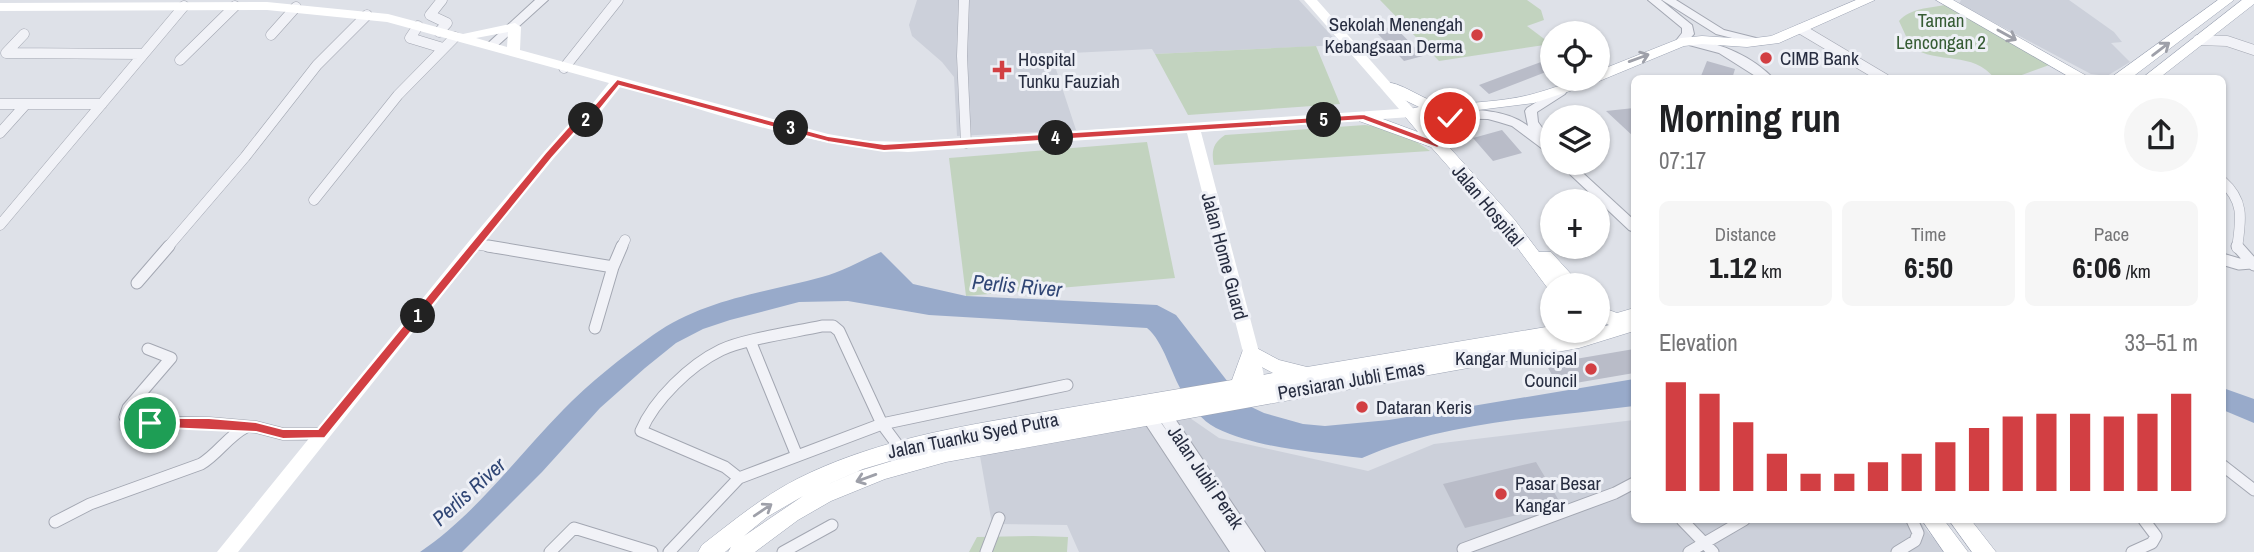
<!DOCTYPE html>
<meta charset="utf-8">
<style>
:root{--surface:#fff;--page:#f6f6f6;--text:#202124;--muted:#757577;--accent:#d23f43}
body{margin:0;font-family:"Archivo Narrow",sans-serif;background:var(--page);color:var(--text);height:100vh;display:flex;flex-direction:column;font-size:26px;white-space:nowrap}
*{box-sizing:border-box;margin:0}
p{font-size:23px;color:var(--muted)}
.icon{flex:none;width:38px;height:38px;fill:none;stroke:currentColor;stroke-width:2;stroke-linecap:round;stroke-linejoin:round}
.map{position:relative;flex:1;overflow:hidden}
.side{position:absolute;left:1631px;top:75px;width:595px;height:448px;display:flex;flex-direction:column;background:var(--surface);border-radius:10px;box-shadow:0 2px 5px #0004}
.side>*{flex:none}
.tools{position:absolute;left:1540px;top:21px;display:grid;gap:14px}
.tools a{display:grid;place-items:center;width:70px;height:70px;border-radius:50%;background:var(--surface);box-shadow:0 2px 5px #0004;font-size:35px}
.pin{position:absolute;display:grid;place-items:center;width:60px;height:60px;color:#fff;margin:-30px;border:4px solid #fff;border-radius:50%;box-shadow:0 2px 7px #0007}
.km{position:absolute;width:35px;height:35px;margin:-18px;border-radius:50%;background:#222;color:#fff;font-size:19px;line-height:35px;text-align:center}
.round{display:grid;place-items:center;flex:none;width:74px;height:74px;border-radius:37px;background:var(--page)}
.overview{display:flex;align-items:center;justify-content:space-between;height:119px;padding:0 28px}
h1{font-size:38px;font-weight:700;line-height:52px}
.figures{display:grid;grid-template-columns:repeat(3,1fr);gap:10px;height:119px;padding:7px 28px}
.figures div{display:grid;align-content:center;border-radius:10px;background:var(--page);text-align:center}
.figures b{font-size:30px;font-weight:700}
.figures small{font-size:19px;font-weight:400}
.figures p{font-size:19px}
.chart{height:196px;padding:14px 28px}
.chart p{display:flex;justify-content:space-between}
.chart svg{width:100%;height:126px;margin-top:7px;stroke:var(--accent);stroke-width:6}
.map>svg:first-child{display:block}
</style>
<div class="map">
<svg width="2254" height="552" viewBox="0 0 2254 552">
<rect width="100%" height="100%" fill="#dee1e8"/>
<path fill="#ccd0da" d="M917,0H1299L1340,45L1155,54L1152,49L1051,54L1076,130L957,136L954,77L942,62L912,36L909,25Z
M1961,0H2069L2114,32L2122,42L2111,43L2130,62L2107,76L2091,74L1959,4Z
M1190,418L1219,438L1368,471L1434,444L1634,420V520H1918L1945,552H1079L1067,525L992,524L980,456Z"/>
<path fill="#c2d3bf" d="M1380,0H1527L1541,10L1544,20L1527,26L1551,44L1439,61Z
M1945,5L2052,64L2011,79H1995C1973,50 1938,65 1911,47L1899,21C1910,8 1930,8 1945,5Z
M1316,46L1340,104L1188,115L1155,54Z
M1365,125C1388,127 1412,137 1430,151L1214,165C1211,151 1213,143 1225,135Z
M1147,142L1175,278L966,296L949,158Z
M1033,536L1068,537L1067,552H969L977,537Z"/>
<path fill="#98aaca" d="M881,252L913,284L966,296L1157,305L1176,315L1245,404L1264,413L1303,424L1325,426L1389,420L1634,379V406C1543,418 1447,421 1362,458L1353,457C1309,451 1257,448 1216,428C1201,420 1192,407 1183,393C1171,374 1164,342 1147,328L929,315L848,301L799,302L730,320L703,329L676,343L645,368L600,408L542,472L462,552H420C476,514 516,458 563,410C589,383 622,357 653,335C704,299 763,293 822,277C842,272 862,260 881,252Z
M2223,388L2254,399V423L2223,410Z"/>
<path fill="#b9bcc8" d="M1394,26L1423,56L1404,61L1375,31Z
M1707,61L1735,69L1732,79L1701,76Z
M1541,62L1551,70L1489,94L1479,85Z
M1634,108V137L1606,111Z
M1502,130L1522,153L1493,161L1473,138Z
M1634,349V373L1558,386L1546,364Z
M1536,462L1561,504L1465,528L1443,484Z"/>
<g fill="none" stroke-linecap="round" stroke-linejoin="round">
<defs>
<path id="minor-far1" d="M964,0L962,56L966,143
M418,26L410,38L443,48
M1801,29L1885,79
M439,32L447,23L430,15L442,0
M24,34L6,53L142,54
M271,35L296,7
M2198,40L2227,41L2254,50
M180,60L235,6
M564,68L618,0
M0,104H102
M0,133L26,104
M2222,181C2245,201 2241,220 2237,248
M314,200L398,95L455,37
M0,225L184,6
M475,244L499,248
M167,248L245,157L317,65L367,15
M621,248L625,240"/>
<path id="minor" d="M488,246L613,267L595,328
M2237,246L2254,265
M2222,259L2239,264L2251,263
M613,267L622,246
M137,283L169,246
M751,343L797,456
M148,349L171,358L128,408L125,417L132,422L209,423L256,427L283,434H321
M2222,465L2254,490
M739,478L725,467L641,431C654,400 690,365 721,350C744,339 795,332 822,326H833L839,331L882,424L899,447
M1682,520L1713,552
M55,522L90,504L201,464C218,454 228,436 246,427
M550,552L574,528L652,552
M669,552L739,478L882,424L1067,385
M783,552L832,525
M986,552L999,518
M1465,552L1463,549L1615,493L1634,483
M1689,552L1744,520
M1897,552L1915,541L1918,533L1912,520
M2132,552L2152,543L2156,536L2144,520"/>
<path id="tertiary" d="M535,0H548L495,48H487V44Z
M1648,0H1661L1692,25L1694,34L1685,44H1677L1675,42L1682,33V28Z
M1662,0H1676L1724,30L1764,40L1766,42L1760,45L1716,34Z
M1693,40C1722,43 1753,57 1774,79H1760L1719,53L1689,45L1687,43Z
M1561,87L1565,88L1567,91L1565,94L1537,112L1538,122L1551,140L1549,143L1552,146V156L1512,126L1499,122L1488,119L1422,118L1416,114L1422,110C1455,111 1500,104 1528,126L1525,111L1527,108Z
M1558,163H1572L1634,220V232L1629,230Z
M1160,402L1165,404L1265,552H1230L1137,411L1140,407L1145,405L1150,407L1171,437L1152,408L1155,404Z"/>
<path id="primary" d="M1856,0H1875L1779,43L1747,47L1702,44L1684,46L1597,82L1534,103L1422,117L1514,219L1539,252H1551L1581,285H1552V291L1549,290L1502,227L1431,147L1359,121L1356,117L1364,112L1418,132L1402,113L1405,110L1419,107L1382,89L1379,86L1382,83C1399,78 1427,105 1447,104C1473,103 1504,101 1529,95C1553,89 1573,79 1598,79V71L1681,38L1702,36L1747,39L1771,36Z
M1936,0H1953L2092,79H2073Z
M2218,0H2234L2135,75L2128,79H2109Z
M2242,0H2254V4L2158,79H2141Z
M1598,306L1617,313L1634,308V331L1579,348L946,462L885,479L831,501L798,520L755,552H728L731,547L725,552H698L702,545C733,521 762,497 797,479C872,441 956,427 1038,413C1102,402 1167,391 1232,380L1244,347L1251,345L1279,360L1307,367L1552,326V331H1571L1569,336L1598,331V328L1609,325L1598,320ZM1256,364L1273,373L1252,377ZM941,446L856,472L806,494L863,469ZM803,496L744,536L767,517Z
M1922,520H1944L1968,552H1944Z
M1949,520H1971L1996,552H1972Z"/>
</defs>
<use href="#minor-far1" stroke="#a3a7b2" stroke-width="11"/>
<use href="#minor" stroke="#a3a7b2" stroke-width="13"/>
<use href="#tertiary" stroke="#a3a7b2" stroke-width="2"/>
<use href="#primary" stroke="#9da4b4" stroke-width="1"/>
<use href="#minor-far1" stroke="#f1f2f7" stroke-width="10"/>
<use href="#minor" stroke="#f1f2f7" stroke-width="11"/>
<use href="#tertiary" fill="#f1f2f7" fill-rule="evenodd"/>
<path fill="#fff" fill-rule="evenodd" d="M1304,0H1317L1417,113L1410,117L1201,132L1259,352L1268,396L1265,401L1259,403L1253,401L1250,396L1243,352L1187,133L908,152C812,149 713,112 621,86L592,123L577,132L554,158L480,248L238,552H217L470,240L544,152L567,126L582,117L609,83L387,22L267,10L0,11V3L267,2L388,14L463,34L515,23L521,27L520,50L828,134L869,141L908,142L1399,109ZM508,32L507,47L476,38Z"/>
<use href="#primary" fill="#fff" fill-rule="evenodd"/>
</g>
<defs><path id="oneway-shaft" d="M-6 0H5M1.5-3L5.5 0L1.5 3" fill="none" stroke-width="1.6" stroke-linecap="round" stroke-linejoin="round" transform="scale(1.75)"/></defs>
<g stroke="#9ea0a9">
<use href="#oneway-shaft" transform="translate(2007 35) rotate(29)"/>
<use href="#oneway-shaft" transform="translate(2161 49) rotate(-37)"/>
<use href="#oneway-shaft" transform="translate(1639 58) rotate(-20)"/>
<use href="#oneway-shaft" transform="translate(866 478) rotate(160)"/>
<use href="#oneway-shaft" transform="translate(763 510) rotate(-34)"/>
</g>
<path fill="#d23f43" stroke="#fff" stroke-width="2" d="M617,79L828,136L884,144L1364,114L1431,139C1430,125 1437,119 1450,115L1455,118L1441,130L1442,145L1437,148L1363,120L884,151L828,142L619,86L590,122L576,131L552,158L325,438L283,439L256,432L145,427V420L150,418H209L256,422L283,429H318L545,153L569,126L583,118Z"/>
<g fill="#d23f43" stroke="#eef0f6" stroke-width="2.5">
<circle cx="1477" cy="35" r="7"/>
<circle cx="1766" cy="58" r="7"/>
<path d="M998.5 59.5h7v7h7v7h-7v7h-7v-7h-7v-7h7z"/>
<circle cx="1591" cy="369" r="7"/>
<circle cx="1362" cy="407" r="7"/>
<circle cx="1501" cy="494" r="7"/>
</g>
<g text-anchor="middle" stroke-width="6" stroke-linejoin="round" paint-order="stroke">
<g font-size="19" fill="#365c34" stroke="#eef0f6">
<text x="1941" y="27">Taman<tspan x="1941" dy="22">Lencongan 2</tspan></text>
</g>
<g font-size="19" fill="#272d40" stroke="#eef0f6" text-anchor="start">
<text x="1463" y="31" text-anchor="end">Sekolah Menengah<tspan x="1463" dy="22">Kebangsaan Derma</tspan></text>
<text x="1780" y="65">CIMB Bank</text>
<text x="1018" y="66">Hospital<tspan x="1018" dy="22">Tunku Fauziah</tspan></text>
<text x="1577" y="365" text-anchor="end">Kangar Municipal<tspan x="1577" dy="22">Council</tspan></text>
<text x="1376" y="414">Dataran Keris</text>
<text x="1515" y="490">Pasar Besar<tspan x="1515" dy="22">Kangar</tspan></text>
</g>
<g font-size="19" fill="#272d40" stroke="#eef0f6">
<text transform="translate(1488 205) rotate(50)" y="7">Jalan Hospital</text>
<text transform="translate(1225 256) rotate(75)" y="7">Jalan Home Guard</text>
<text transform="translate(1351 380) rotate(-10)" y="7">Persiaran Jubli Emas</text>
<text transform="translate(973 435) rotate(-11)" y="7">Jalan Tuanku Syed Putra</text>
<text transform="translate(1206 477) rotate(56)" y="7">Jalan Jubli Perak</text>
</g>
<g font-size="21" font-style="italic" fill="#304675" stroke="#eef0f6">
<text transform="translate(1017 286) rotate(5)" y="7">Perlis River</text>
<text transform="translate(469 492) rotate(-42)" y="7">Perlis River</text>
</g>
</g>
</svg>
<div class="tools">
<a><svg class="icon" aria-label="locate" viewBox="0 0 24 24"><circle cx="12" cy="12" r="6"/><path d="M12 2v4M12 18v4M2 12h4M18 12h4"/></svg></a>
<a><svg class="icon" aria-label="layers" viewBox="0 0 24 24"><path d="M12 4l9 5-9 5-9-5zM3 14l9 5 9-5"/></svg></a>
<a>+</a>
<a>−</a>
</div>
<div class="pin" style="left:150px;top:423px;background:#1e9e55"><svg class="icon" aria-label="arrive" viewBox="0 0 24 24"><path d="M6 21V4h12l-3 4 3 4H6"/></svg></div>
<div class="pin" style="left:1450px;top:118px;background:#d93025"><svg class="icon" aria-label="check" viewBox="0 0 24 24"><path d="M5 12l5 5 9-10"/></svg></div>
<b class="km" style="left:418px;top:316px">1</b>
<b class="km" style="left:586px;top:120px">2</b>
<b class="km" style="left:791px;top:128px">3</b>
<b class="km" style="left:1056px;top:138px">4</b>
<b class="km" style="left:1324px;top:120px">5</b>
<section class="side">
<div class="overview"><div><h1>Morning run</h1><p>07:17</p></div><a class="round"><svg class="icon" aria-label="share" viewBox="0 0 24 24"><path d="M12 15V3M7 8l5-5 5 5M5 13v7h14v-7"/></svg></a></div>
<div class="figures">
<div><p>Distance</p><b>1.12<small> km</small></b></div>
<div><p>Time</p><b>6:50</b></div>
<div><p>Pace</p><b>6:06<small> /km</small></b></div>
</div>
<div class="chart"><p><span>Elevation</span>33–51 m</p>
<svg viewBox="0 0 160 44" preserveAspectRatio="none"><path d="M5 44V6M15 44V10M25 44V20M35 44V31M45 44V38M55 44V38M65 44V34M75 44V31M85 44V27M95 44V22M105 44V18M115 44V17M125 44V17M135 44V18M145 44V17M155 44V10"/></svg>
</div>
</section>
</div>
